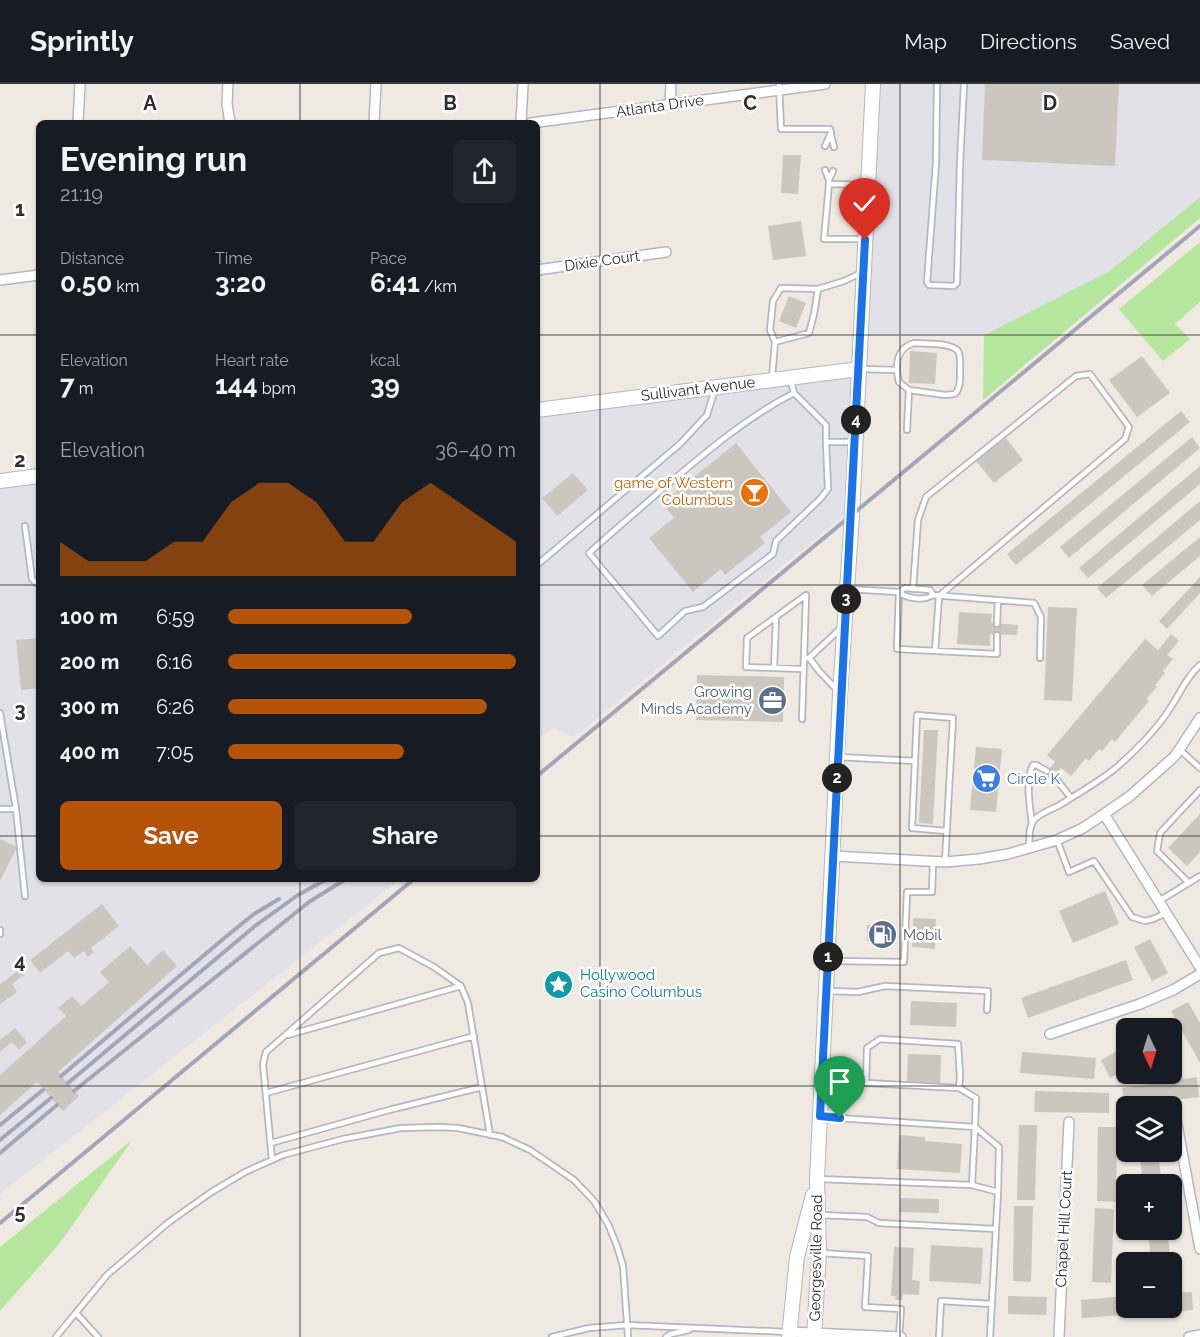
<!DOCTYPE html>
<meta charset="utf-8">
<style>
:root{--surface:#171b24;--page:#20242c;--text:#f1f3f6;--muted:#9ea1a6;--line:#363941;--accent:#b45309}
body{margin:0;font-family:Raleway,sans-serif;background:var(--page);color:var(--text);height:100vh;display:flex;flex-direction:column;font-size:22px;white-space:nowrap}
*{box-sizing:border-box;margin:0}
p{font-size:20px;color:var(--muted)}
.icon{flex:none;width:33px;height:33px;fill:none;stroke:currentColor;stroke-width:2;stroke-linecap:round;stroke-linejoin:round}
.map{position:relative;flex:1;overflow:hidden}
.panel{position:absolute;left:36px;top:36px;width:504px;height:762px;display:flex;flex-direction:column;background:var(--surface);border-radius:9px;box-shadow:0 2px 4px #0004}
.panel>*{flex:none}
.needle{width:39px;rotate:176deg}
.tools{position:absolute;left:1116px;top:934px;display:grid;gap:12px}
.tools a{display:grid;place-items:center;width:66px;height:66px;border-radius:9px;background:var(--surface);box-shadow:0 2px 4px #0004;font-size:30px}
.pin{position:absolute;display:grid;place-items:center;width:51px;height:51px;color:#fff;margin:-62px -26px;border-radius:50% 50% 50% 0;rotate:-45deg;box-shadow:0 0 6px #0007}
.pin .icon{rotate:45deg}
.km{position:absolute;width:30px;height:30px;margin:-15px;border-radius:50%;background:#222;color:#fff;font-size:16px;line-height:30px;text-align:center}
.round{display:grid;place-items:center;flex:none;width:63px;height:63px;border-radius:9px;background:var(--page)}
.overview{display:flex;align-items:center;justify-content:space-between;height:102px;padding:0 24px}
h1{font-size:33px;font-weight:700;line-height:45px}
.metrics{display:grid;grid-template-columns:repeat(3,1fr);gap:9px;height:102px;padding:6px 24px}
.metrics div{display:grid;align-content:center}
.metrics b{font-size:26px;font-weight:700}
.metrics small{font-size:16px;font-weight:400}
.metrics p{font-size:16px}
.chart{height:168px;padding:12px 24px}
.chart p{display:flex;justify-content:space-between}
.chart svg{width:100%;height:108px;margin-top:6px;fill:var(--accent);opacity:.7}
.action{display:flex;gap:12px;margin-top:auto;padding:12px 24px}
.action a{flex:1;height:69px;border-radius:9px;background:var(--accent);color:#fff;font-size:24px;font-weight:700;line-height:69px;text-align:center}
.action a+a{background:var(--page);color:var(--text)}
ul{padding:0 24px;list-style:none;font-size:20px}
li{display:grid;grid-template-columns:96px 72px 1fr;align-items:center;height:45px}
li i{height:15px;border-radius:8px;background:var(--accent)}
header{display:flex;align-items:center;gap:36px;box-sizing:border-box;height:84px;padding:0 30px;background:var(--surface);border-bottom:2px solid var(--line)}
header strong{font-size:28px}
nav{display:flex;gap:33px;margin-inline-start:auto;font-size:21px}
.map>svg:first-child{display:block}
</style>
<header>
<strong>Sprintly</strong>
<nav><a>Map</a><a>Directions</a><a>Saved</a></nav>
</header>
<div class="map">
<svg width="1200" height="1253" viewBox="0 0 1200 1253">
<rect width="100%" height="100%" fill="#efe9e1"/>
<path fill="#e3e1e8" d="M877,0H1200V113L1110,187L984,251H863Z
M856,287L851,426L574,653L554,644L537,655V330Z
M39,396V795H400L0,1110V402Z"/>
<path fill="#b6e59e" d="M1200,113V134L983,316L984,251L1110,187Z
M1200,158V218L1175,240L1190,255L1163,277L1119,225Z
M132,1056L60,1159L0,1227V1163Z"/>
<path fill="#cbc7bf" d="M985,0H1119L1115,82L982,76Z
M783,71H801L798,110L781,109Z
M801,137L806,172L773,176L768,142Z
M789,212L806,219L796,244L779,237Z
M910,267L937,269L935,300L909,299Z
M1142,272L1170,309L1137,333L1109,296Z
M1181,327L1190,338L1016,481L1007,470Z
M1192,353L1200,364L1069,474L1060,463Z
M1006,354L1023,376L994,399L976,377Z
M736,359L791,428L760,453L765,459L725,491L721,485L693,508L649,454L674,434L662,419Z
M1200,382V400L1088,494L1079,484Z
M573,389L588,406L557,432L542,414Z
M1200,417V436L1106,514L1097,504Z
M1200,453V472L1152,512L1142,501Z
M1200,493V509L1167,545L1159,537Z
M1048,523L1077,524L1072,617L1044,616Z
M959,528L992,530L991,539L1018,541L1017,551L990,550V562L957,560Z
M1171,550L1179,557L1167,571L1173,575L1163,587L1165,589L1155,601L1157,603L1146,615L1149,617L1115,658L1112,655L1102,667L1099,665L1089,677L1086,674L1071,692L1061,684L1050,697L1043,692L1055,678L1047,671L1145,555L1158,566Z
M39,554V604L21,606L16,556Z
M697,591L784,593L783,638L696,636Z
M924,646H938L933,740L919,739Z
M976,663L1002,665L996,728L970,726Z
M1200,730V768L1187,782L1168,764Z
M0,755L17,763L0,797Z
M1105,807L1119,840L1073,859L1059,827Z
M102,820L119,842L91,864L94,868L88,873L84,867L74,874L68,867L40,889L30,876Z
M913,834L936,835L935,865L912,863Z
M867,841L894,842L893,858L867,857Z
M1150,855L1168,889L1152,897L1134,863Z
M130,862L147,881L163,866L177,882L58,988L79,1012L63,1027L37,998L0,1031V991L66,932L58,924L72,912L81,922L109,898L100,888Z
M1126,876L1133,896L1028,934L1021,914Z
M21,885L25,890L12,900L17,908L0,920V900Z
M911,917L957,919L956,943L910,941Z
M1188,918L1200,939V979L1171,927Z
M15,944L27,958L19,966L12,958L0,968V956Z
M1126,962V985L1110,994L1101,976Z
M1022,968L1096,974L1094,995L1020,989Z
M908,970L941,971L940,999L907,998Z
M1197,993L1199,1013L1125,1023L1122,1004Z
M1035,1007L1109,1009V1029L1034,1028Z
M1019,1041H1037L1035,1116H1017Z
M1098,1043H1117L1116,1118L1097,1117Z
M899,1051L925,1053V1057L962,1060L960,1089L897,1085Z
M1139,1068H1158L1162,1101H1143Z
M900,1114L939,1115V1129L899,1128Z
M1014,1122H1033L1031,1198L1013,1197Z
M1095,1124L1114,1125L1111,1199L1092,1198Z
M1148,1146H1167L1171,1179H1151Z
M931,1161L983,1164L981,1200L929,1197Z
M894,1163L914,1164L912,1196L920,1197L919,1211L903,1210L902,1216H895L896,1212H891Z
M1192,1208L1193,1226L1082,1234L1081,1216L1126,1212V1224H1172V1209Z
M1008,1212L1047,1213L1046,1231L1008,1230Z"/>
<g fill="none" stroke-linecap="round" stroke-linejoin="round">
<defs>
<path id="service" d="M779,0L781,45H830L831,49L825,62
M937,0L936,79L927,198L929,201L954,202L957,199L960,80L964,0
M831,51L834,63
M825,86L829,96L833,87
M829,96V100L867,101
M829,100L824,155H862
M818,205L814,230L809,249L775,258L770,246L773,217L781,204L818,205L844,197L861,189
M914,259C925,260 951,258 958,267C961,272 960,280 960,286C960,295 961,303 955,310L945,311L909,306L899,298C895,282 896,264 914,259Z
M861,285L897,286
M772,294L775,258
M791,297L794,309C749,332 711,364 673,396C645,420 617,444 589,469L658,552L685,527L703,523L773,470L776,457L820,415L828,405L826,358H852
M794,309L826,341V358
M907,346L909,306
M25,442L32,495L36,499H39
M537,481L680,360L707,331L715,305
M848,505L899,508L897,565L997,570V551
M913,505L918,436L926,413L1076,292L1090,290L1129,343L1125,355L939,512L935,567
M933,511L930,506L905,504L899,508C907,515 924,517 933,511L1034,519L1041,533L1040,574
M997,540L998,516
M804,574H809L840,545
M809,574L820,588L837,606
M774,584L776,533
M0,629L16,725H0
M802,635L806,511L747,554L746,583L803,585
M1180,666L1200,684
M838,673L915,677
M1054,692L1071,714
M16,725L25,812
M1032,740C1030,723 1025,696 1033,681H1036L1047,687
M1057,756L1069,788L1094,777L1132,833L1145,837L1153,835L1166,829
M1029,763C1030,754 1028,743 1034,736C1040,729 1050,726 1058,722C1076,711 1095,700 1112,687C1132,671 1158,644 1171,623C1180,609 1187,592 1200,581
M945,778L953,634L917,631L912,744L947,747
M1189,799L1157,767L1160,749L1200,706
M1159,817L1200,792
M0,846V850
M831,877L904,878L907,808H932L933,778
M827,907L858,908L885,902L988,907L987,926
M288,951L461,902
M825,994L866,999L867,964L880,955L958,960L960,992L959,1004L866,999
M959,1004L976,1014L975,1043L999,1063L998,1108
M266,1009L474,952
M271,1059L389,1026L482,1003
M272,1076L263,980L266,968L379,869L399,864L434,883L461,902L468,919L490,1051
M819,1095L972,1101L975,1043L823,1033
M972,1101L998,1108L990,1253
M820,1131L867,1133L879,1139L996,1145
M821,1169L868,1172L865,1223L901,1225L899,1253
M76,1229L98,1253
M56,1253L107,1191L169,1138L210,1109L245,1088L283,1071L343,1055L401,1044L440,1043L458,1044L502,1053L530,1066L574,1096L594,1117L608,1140L617,1162L623,1182L628,1253
M552,1253L589,1244L627,1241L788,1248
M666,1253L671,1250L689,1246
M939,1253L941,1217L992,1220"/>
<path id="minor" d="M228,0L227,20L230,39
M670,20L671,0
M78,39L80,0
M374,39L376,0
M521,39L523,0
M531,39L825,0
M537,186L666,168
M0,196L39,191
M1104,730L1200,883
M833,772L945,778L979,775L1008,770L1057,756L1083,744L1104,730L1130,712L1175,672L1200,634
M1050,950L1140,920L1173,906L1200,890
M1174,1024L1200,1165
M789,1248L901,1253
M1059,1253L1069,1038
M1189,1253L1200,1251"/>
<path id="secondary" d="M537,326L859,285
M0,397L39,392
M789,1253L797,1173L813,1111
M814,1253L819,1168L817,1095L840,610L852,431L873,0"/>
</defs>
<use href="#service" stroke="#b4b7c1" stroke-width="8"/>
<use href="#minor" stroke="#b4b7c1" stroke-width="12"/>
<use href="#secondary" stroke="#b4b7c1" stroke-width="16"/>
<use href="#service" stroke="#fff" stroke-width="4.5"/>
<use href="#minor" stroke="#fff" stroke-width="9"/>
<use href="#secondary" stroke="#fff" stroke-width="14"/>
<path stroke="#a3a6b8" stroke-width="4" d="M537,692L1200,142
M61,992L228,851L254,830L279,815
M68,999L255,842L298,811L327,795
M74,1007L309,818L346,795
M0,1041L43,1006
M0,1056L51,1014
M0,1069L57,1021
M0,1139L414,795"/>
</g>
<g fill="none" stroke-linecap="round" stroke-linejoin="round">
<defs>
<path id="route" d="M840,1034L820,1032C834,740 850,448 865,156"/>
</defs>
<use href="#route" stroke="#fff" stroke-width="12"/>
<use href="#route" stroke="#1a73e8" stroke-width="8"/>
</g>
<path fill="none" stroke="#2e2e2e" stroke-width="1.5" stroke-opacity="0.55" d="M300,0V39M600,0V1253M900,0V1253M0,251H39M537,251H1200M0,501H39M537,501H1200M0,752H39M537,752H1200M300,795V1253M0,1002H1200"/>
<defs>
<symbol id="bar-disc" viewBox="-11 -11 22 22"><circle r="9.5" fill="#e8710a" stroke="#fff"/><path d="M-6-5H6L.8 .8V4.5H3.5V6h-7V4.5H-.8V.8Z" fill="#fff"/></symbol>
<symbol id="office-disc" viewBox="-11 -11 22 22"><circle r="9.5" fill="#5c6f8a" stroke="#fff"/><path d="M-6-3h4V-5.5h4V-3h4V5H-6ZM-1-4.5V-3h2v-1.5ZM-6 0V1H6V0Z" fill="#fff"/></symbol>
<symbol id="supermarket-disc" viewBox="-11 -11 22 22"><circle r="9.5" fill="#3f7fe0" stroke="#fff"/><path d="M-6-5.5h2.5l.6 2H6L4.5 2H-2.5L-4.4-4H-6ZM-1.5 3.2a1.3 1.3 0 1 0 .1 0ZM3 3.2a1.3 1.3 0 1 0 .1 0Z" fill="#fff"/></symbol>
<symbol id="fuel-disc" viewBox="-11 -11 22 22"><circle r="9.5" fill="#5c6f8a" stroke="#fff"/><path d="M-5.5-6h7V0h2V4h1.3V-2.5L3-4.5l.8-.8L6-3V5H2.5V1h-1V6h-7ZM-4.2-4.7v3.2H.2V-4.7Z" fill="#fff"/></symbol>
<symbol id="sight-disc" viewBox="-11 -11 22 22"><circle r="9.5" fill="#0f9aa8" stroke="#fff"/><path d="M0-6L1.8-2.2L6-1.7L2.9 1.2L3.7 5.4L0 3.3L-3.7 5.4L-2.9 1.2L-6-1.7L-1.8-2.2Z" fill="#fff"/></symbol>
</defs>
<g fill-rule="evenodd">
<use href="#bar-disc" x="738" y="392" width="33" height="33"/>
<use href="#office-disc" x="756" y="600" width="33" height="33"/>
<use href="#supermarket-disc" x="970" y="678" width="33" height="33"/>
<use href="#fuel-disc" x="866" y="834" width="33" height="33"/>
<use href="#sight-disc" x="542" y="884" width="33" height="33"/>
</g>
<g text-anchor="middle" stroke-width="5" stroke-linejoin="round" paint-order="stroke">
<g font-size="15" fill="#2e2e2e" stroke="#fff">
<text transform="translate(660 22) rotate(-8)" y="5">Atlanta Drive</text>
<text transform="translate(602 177) rotate(-8)" y="5">Dixie Court</text>
<text transform="translate(698 305) rotate(-7)" y="5">Sullivant Avenue</text>
<text transform="translate(1064 1145) rotate(-87)" y="5">Chapel Hill Court</text>
<text transform="translate(816 1174) rotate(-89)" y="5">Georgesville Road</text>
</g>
<g font-size="15" fill="#c56008" stroke="#fff" text-anchor="end">
<text x="733" y="404">game of Western<tspan x="733" dy="17">Columbus</tspan></text>
</g>
<g font-size="15" fill="#4e5e75" stroke="#fff" text-anchor="end">
<text x="752" y="613">Growing<tspan x="752" dy="17">Minds Academy</tspan></text>
<text x="903" y="856" text-anchor="start">Mobil</text>
</g>
<g font-size="15" fill="#366cbe" stroke="#fff" text-anchor="start">
<text x="1007" y="700">Circle K</text>
</g>
<g font-size="15" fill="#0d838f" stroke="#fff" text-anchor="start">
<text x="580" y="896">Hollywood<tspan x="580" dy="17">Casino Columbus</tspan></text>
</g>
</g>
<g font-size="20" text-anchor="middle" font-weight="bold" fill="#2e2e2e" stroke="#fff" stroke-width="5" stroke-linejoin="round" paint-order="stroke">
<text x="150" y="26">A</text>
<text x="450" y="26">B</text>
<text x="750" y="26">C</text>
<text x="1050" y="26">D</text>
<text x="20" y="132">1</text>
<text x="20" y="383">2</text>
<text x="20" y="633">3</text>
<text x="20" y="884">4</text>
<text x="20" y="1135">5</text>
</g>
</svg>
<div class="tools">
<a><svg class="needle" viewBox="-14 -14 28 28"><path d="M0-13l5 13h-10z" fill="#e53935"/><path d="M0 13l5-13h-10z" fill="#9ea1a6"/></svg></a>
<a><svg class="icon" aria-label="layers" viewBox="0 0 24 24"><path d="M12 4l9 5-9 5-9-5zM3 14l9 5 9-5"/></svg></a>
<a>+</a>
<a>−</a>
</div>
<div class="pin" style="left:840px;top:1034px;background:#1e9e55"><svg class="icon" aria-label="arrive" viewBox="0 0 24 24"><path d="M6 21V4h12l-3 4 3 4H6"/></svg></div>
<div class="pin" style="left:865px;top:156px;background:#d93025"><svg class="icon" aria-label="check" viewBox="0 0 24 24"><path d="M5 12l5 5 9-10"/></svg></div>
<b class="km" style="left:828px;top:873px">1</b>
<b class="km" style="left:837px;top:694px">2</b>
<b class="km" style="left:846px;top:515px">3</b>
<b class="km" style="left:856px;top:336px">4</b>
<section class="panel">
<div class="overview"><div><h1>Evening run</h1><p>21:19</p></div><a class="round"><svg class="icon" aria-label="share" viewBox="0 0 24 24"><path d="M12 15V3M7 8l5-5 5 5M5 13v7h14v-7"/></svg></a></div>
<div class="metrics">
<div><p>Distance</p><b>0.50<small> km</small></b></div>
<div><p>Time</p><b>3:20</b></div>
<div><p>Pace</p><b>6:41<small> /km</small></b></div>
</div>
<div class="metrics">
<div><p>Elevation</p><b>7<small> m</small></b></div>
<div><p>Heart rate</p><b>144<small> bpm</small></b></div>
<div><p>kcal</p><b>39</b></div>
</div>
<div class="chart"><p><span>Elevation</span>36–40 m</p>
<svg viewBox="0 0 160 44" preserveAspectRatio="none"><path d="M0 44V30L10 38L20 38L30 38L40 30L50 30L60 14L70 6L80 6L90 14L100 30L110 30L120 14L130 6L140 14L150 22L160 30V44z"/></svg>
</div>
<ul>
<li><b>100 m</b>6:59<i style="width:64%"></i></li>
<li><b>200 m</b>6:16<i style="width:100%"></i></li>
<li><b>300 m</b>6:26<i style="width:90%"></i></li>
<li><b>400 m</b>7:05<i style="width:61%"></i></li>
</ul>
<div class="action"><a>Save</a><a>Share</a></div>
</section>
</div>
